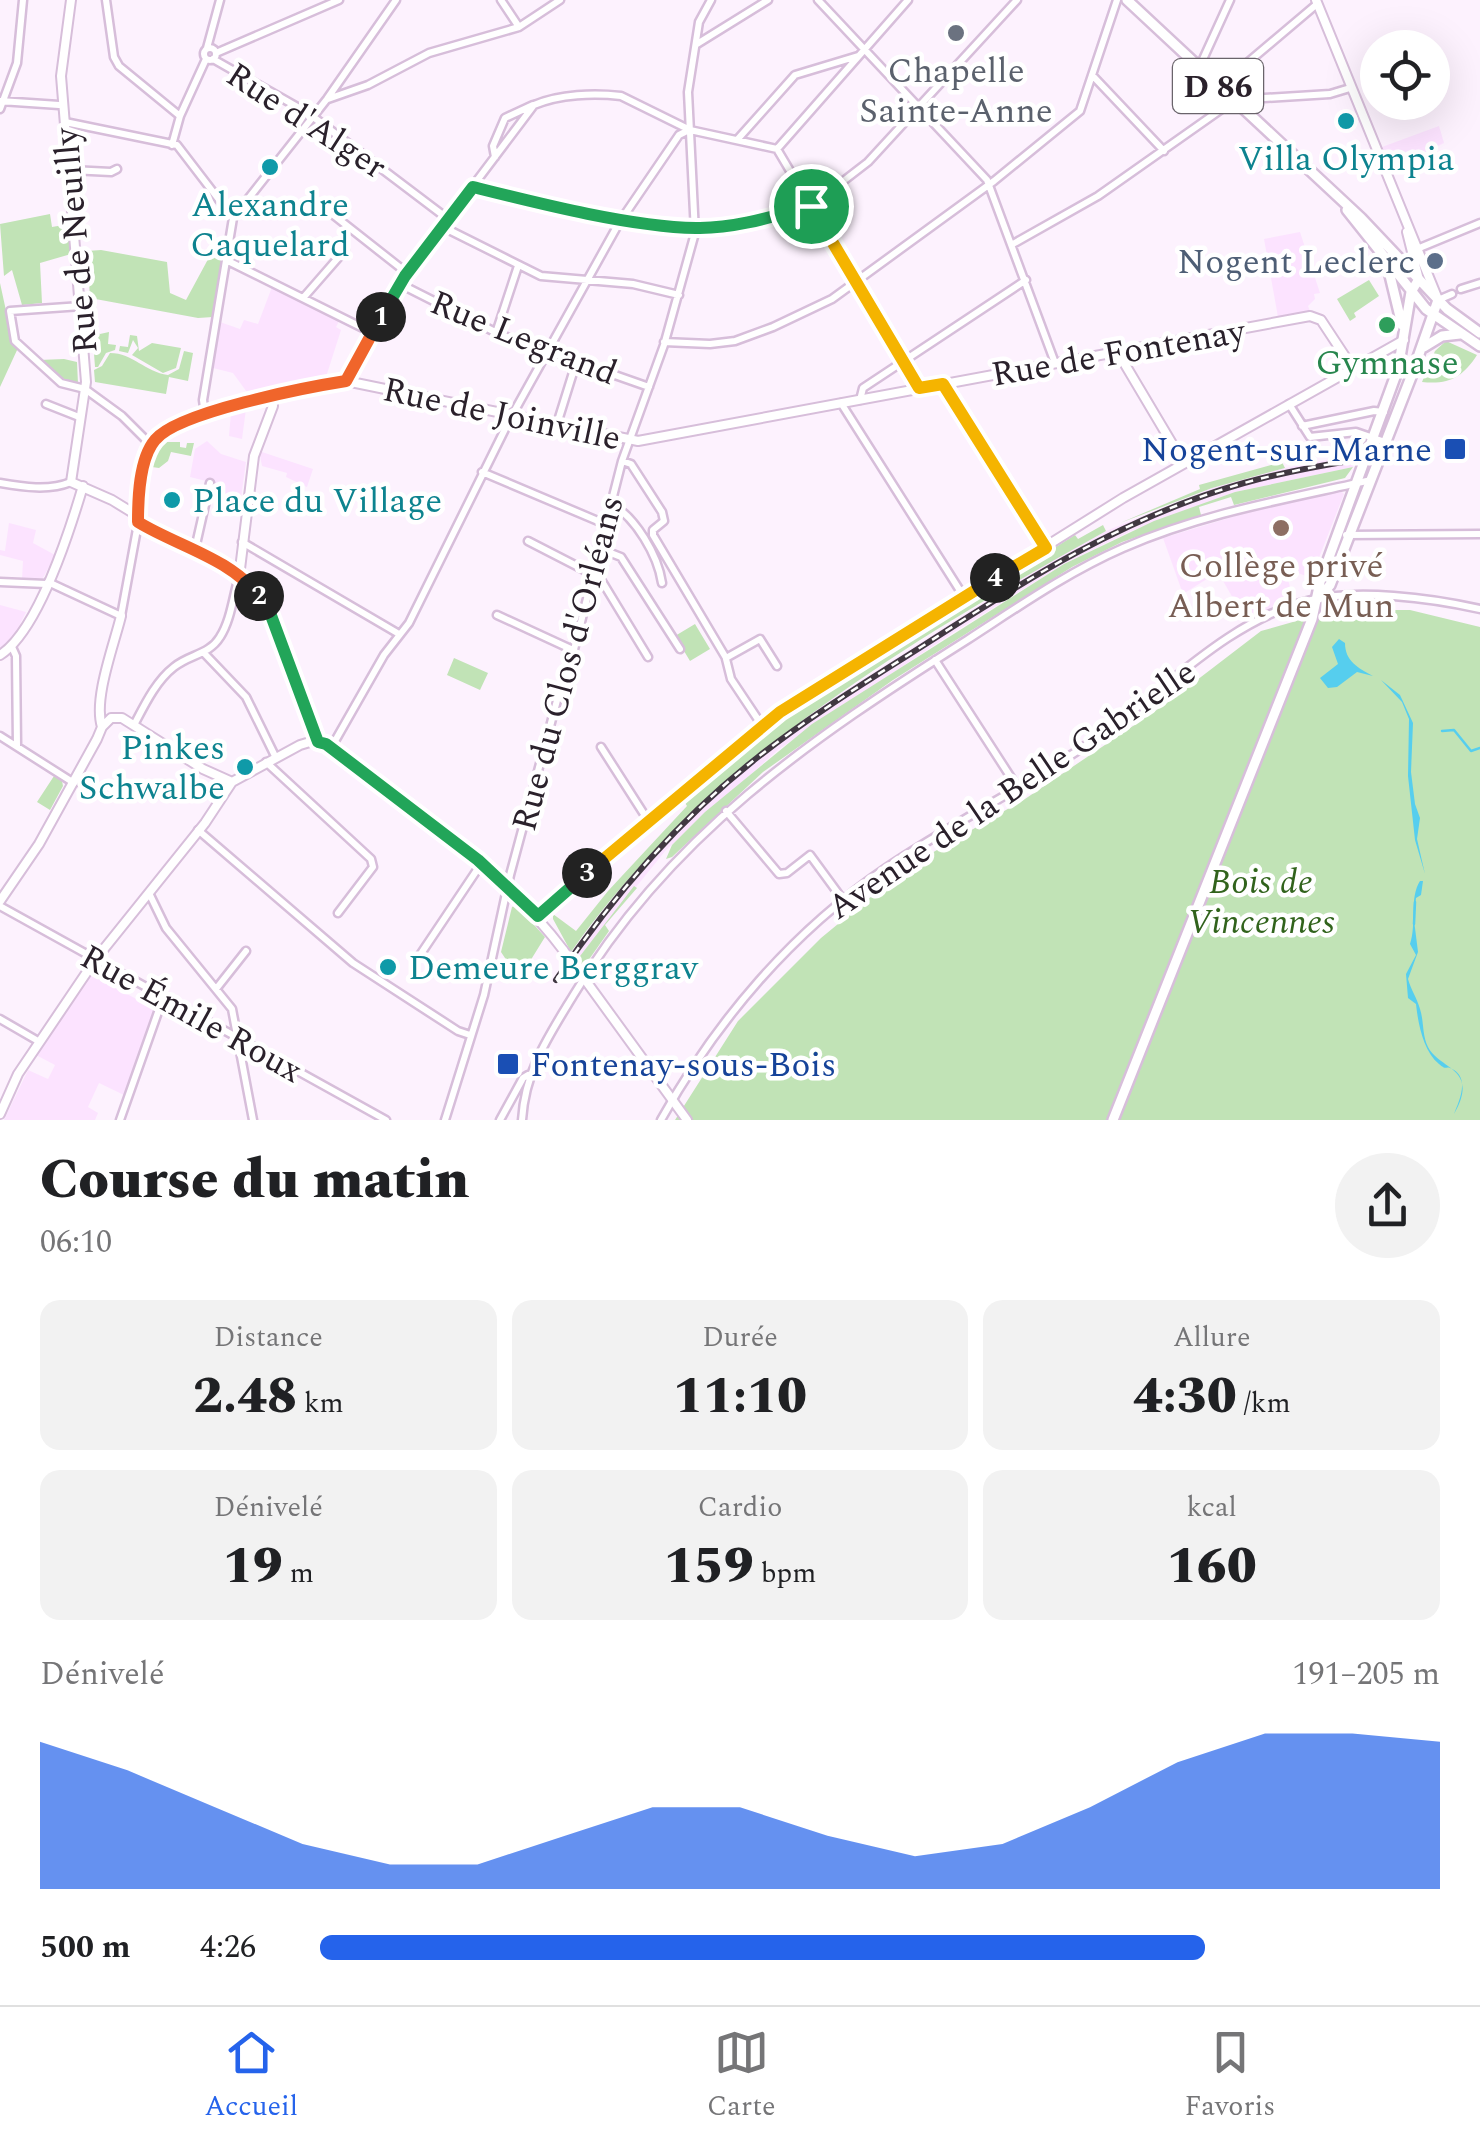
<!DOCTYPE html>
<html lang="fr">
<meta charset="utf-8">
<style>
:root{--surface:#fff;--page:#f2f2f2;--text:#202124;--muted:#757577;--line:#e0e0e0;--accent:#2563eb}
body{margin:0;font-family:Spectral,serif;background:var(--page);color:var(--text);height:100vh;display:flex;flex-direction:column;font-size:38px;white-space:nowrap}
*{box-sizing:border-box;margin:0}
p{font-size:32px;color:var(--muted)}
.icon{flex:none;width:55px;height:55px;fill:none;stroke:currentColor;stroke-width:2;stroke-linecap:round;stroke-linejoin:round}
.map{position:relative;height:1120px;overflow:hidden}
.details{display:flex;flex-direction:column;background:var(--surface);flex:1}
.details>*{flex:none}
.tools{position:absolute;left:1360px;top:30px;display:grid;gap:20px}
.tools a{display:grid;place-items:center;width:90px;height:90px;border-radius:50%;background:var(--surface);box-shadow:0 10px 40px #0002;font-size:50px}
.pin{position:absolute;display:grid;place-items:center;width:85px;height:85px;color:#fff;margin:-42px;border:5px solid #fff;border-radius:50%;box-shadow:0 2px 10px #0007}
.km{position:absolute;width:50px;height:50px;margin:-25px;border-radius:50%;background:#222;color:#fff;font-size:28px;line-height:50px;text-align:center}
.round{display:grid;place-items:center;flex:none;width:105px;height:105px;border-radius:52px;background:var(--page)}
.head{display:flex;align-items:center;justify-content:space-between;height:170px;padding:0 40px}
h1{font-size:55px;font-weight:800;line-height:75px}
.figures{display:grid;grid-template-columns:repeat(3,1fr);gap:15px;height:170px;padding:10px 40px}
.figures div{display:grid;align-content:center;border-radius:20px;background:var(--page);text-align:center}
.figures b{font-size:50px;font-weight:800}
.figures small{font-size:28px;font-weight:400}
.figures p{font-size:28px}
.chart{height:280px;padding:20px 40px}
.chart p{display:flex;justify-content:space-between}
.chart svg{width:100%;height:180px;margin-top:10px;fill:var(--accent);opacity:.7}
ul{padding:0 40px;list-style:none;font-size:32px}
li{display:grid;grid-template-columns:160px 120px 1fr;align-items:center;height:75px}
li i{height:25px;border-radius:12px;background:var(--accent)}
.menu{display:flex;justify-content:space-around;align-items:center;height:140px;border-top:2px solid var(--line);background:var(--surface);font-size:28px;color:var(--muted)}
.menu a{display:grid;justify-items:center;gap:5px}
.menu .selected{color:var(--accent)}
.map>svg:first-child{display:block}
</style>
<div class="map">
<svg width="1480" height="1120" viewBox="0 0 1480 1120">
<rect width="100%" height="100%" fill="#fdf2fe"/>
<path fill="#fce3ff" d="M1439,126L1444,143L1408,161L1405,159L1390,166L1382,147Z
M1300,232L1320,293L1314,294L1315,299L1308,306L1310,311L1278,317L1264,239Z
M272,287L339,321L336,327L341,330L326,377L249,395L233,373L213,368L220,322L240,329L244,320L258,324Z
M246,409L242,439L229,436L231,413Z
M207,441L221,454L246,462L241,498L217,492L218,484L190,477L195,449Z
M259,451L313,469L307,487L286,477L287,473L262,466Z
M1357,454L1353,467L1235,492L1129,532L1064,564L951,634L779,749L666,850L577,960L571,952L666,837L754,756L815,710L1033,571L1106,531L1212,488L1276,470Z
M1339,489L1344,494L1311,578L1293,571L1286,573L1293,597L1246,621L1218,572L1183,594L1163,538L1275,504Z
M9,523L36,530L33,543L55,555L42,580L22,579L23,561L0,555V550L5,551Z
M0,605L26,612L12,641L0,649Z
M100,967L123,980L119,990L154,1008L124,1095L99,1083L88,1107L98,1113L95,1120H4L28,1070L48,1079L55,1065L36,1055L94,969Z"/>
<path fill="#c1e3b6" d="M50,214L52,227L69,224L71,254L40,263L42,303L22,305L12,270L4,276L0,224Z
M225,248L213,317L198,318L90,298L87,251L101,250L167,262L170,293L186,300L213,250Z
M1369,280L1379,296L1354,313L1356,317L1350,321L1337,299Z
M0,283L10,329L18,348L0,387Z
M92,327L100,334L109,332L108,344L116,345L115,350L106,353L98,367H95Z
M130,335L137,336L139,351L152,343L181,348L176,368L163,373L132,355L138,348L133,340L128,353L119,351L120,346L128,347Z
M1446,341L1477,355C1463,377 1449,385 1422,382L1435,351Z
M184,351L193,353L188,381L169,377L166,394L95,382L94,370L102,366L110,353C133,353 145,372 168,375L179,369Z
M64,359L77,362L78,384L56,376L39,360Z
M164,442H180V447L186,448L187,443H194L191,456L171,452L168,461L159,468L152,467L156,450Z
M1282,462L1285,468L1212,488L1120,523L1200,489L1199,485Z
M1353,467L1345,478L1234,505L1231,497L1199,507L1201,515L1122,542L1072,567L893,680L763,772L672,857L666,859L672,845L705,812L812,724L1064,564L1154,521L1235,492Z
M1103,525L1106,531C907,642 705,762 571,952L553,919V914L576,931L608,891L687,806L684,801L800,708L1075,535L1078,539Z
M1335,610H1410L1480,627V1120H675L738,1021L821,938L906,868L1025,799L1167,703L1261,631Z
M695,624L710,649L690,661L675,636Z
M454,658L488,673L480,690L447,675Z
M54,776L62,781L63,786L50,810L37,802Z
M634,886L637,888L605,925L609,931L583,968L577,960Z
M516,905L545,937L519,979L501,952L512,907Z"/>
<path fill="#56ceee" d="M1339,639L1345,643C1345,661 1358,668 1373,676L1357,672L1337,687L1328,688L1320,678L1338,664L1332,647Z
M1381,680L1400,695L1413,723L1411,772L1415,804L1420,818L1417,839L1425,874L1415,840L1408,776L1409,719L1402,702Z
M1420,881H1423L1421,895L1416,898L1414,920L1418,952L1408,979C1411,990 1417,998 1420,1009C1424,1021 1422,1035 1428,1047C1440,1070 1480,1068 1454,1114C1458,1103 1470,1080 1454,1070C1444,1064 1448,1072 1439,1064C1423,1051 1418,1023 1416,1004L1408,998L1406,974L1416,955L1410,944C1417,924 1409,898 1420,881Z"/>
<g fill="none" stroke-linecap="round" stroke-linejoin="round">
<path stroke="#56ceee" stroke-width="2.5" d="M1442,731L1454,730L1471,751L1480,748
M1414,924L1415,902"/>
<defs>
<path id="street" d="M106,0L114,57L119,66L180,116
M501,0L519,27
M818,0L987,180L1055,363
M697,44L768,0
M204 54a6 6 0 1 1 12 0a6 6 0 1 1-12 0Z
M207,48L220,0
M216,53L339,0
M213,59L308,113L448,219
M1199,68L1230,0
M1092,75L1164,151
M1220,86L1317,4
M328,99L368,85L429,53L519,27L560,0
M0,101L59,105
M1240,107L1248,99L1330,94L1350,88
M0,109L17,63L23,0
M65,122L177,145L233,218
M737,140L795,75L858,56
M172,145L180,116L206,59
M777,149L908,0
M495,157L493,146L505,118L533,105
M71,170L111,172L117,169
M473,187L616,218L696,228L745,222L811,206L868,162L1017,0
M322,206L407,273
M443,227L541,276L633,284L679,295
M1013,244L1098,196L1233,101
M1417,249L1480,223
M228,261L373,333
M400,284L501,335L649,387
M1461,289L1480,283
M304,297L345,250
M1438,300L1452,294
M81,306L10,311L15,341L61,383L85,389L122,416L151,445
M496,333L518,266
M664,342L710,344L735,341L773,327L832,299L994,181L1080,111L1117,0
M346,381L405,276L534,105C560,94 594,93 621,96L690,130L777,149L919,388
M943,384L1046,548
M860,400L863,388L1026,280
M841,403L964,597
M46,404L79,417
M1289,404L1310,437L1356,432L1385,442
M557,424L576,363
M1302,426L1374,411L1384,412
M622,461L631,464L662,512L664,521L653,530V535L726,658L760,639L777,666
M482,472L605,524
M0,483C23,487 49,491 71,482
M610,503C636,517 658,556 662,583
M139,523C173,542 211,554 242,579C283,612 300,693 318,741
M1346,535L1480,534
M528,541L600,578L648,657
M242,542L399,634
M598,548L621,557L680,649
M195,549L210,483
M0,582L46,584
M48,582L121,616L137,529L138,505L151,445L164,431L205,415L203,400L233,218L327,99L396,0
M497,615L573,650
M12,647L16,656L17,746
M204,653L246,697L275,756
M726,659L731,679L763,727
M935,660L1019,790
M134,725C145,704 156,681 174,667C190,654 209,655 220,637C231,620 233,596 239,577
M0,736L74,783
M601,747L649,822
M331,748L384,655L409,623L510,419L619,223L679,135L689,130
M266,762L371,859L373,867L338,913
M726,811L779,874L787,873L810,855L843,900
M198,830L353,963L458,1031L470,1035
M149,893L166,928L232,1009L253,1120
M0,906L386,1120
M420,955L481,864
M216,989L246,951
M0,1019L38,1041
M120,1120L163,998
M445,1120L484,995L510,875L559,693L567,677L622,461L664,345L695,233L688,92L699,22L711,0
M500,1120L523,1078L528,1075
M522,1120C525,1071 548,1037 573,996C669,835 812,738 967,640C1018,607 1068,572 1123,548C1203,513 1287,499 1371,480
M661,1120C716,1021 792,932 886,868C957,820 1035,782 1105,732C1168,687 1229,621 1307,601C1356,588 1431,598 1480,609"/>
<path id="secondary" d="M71,0L61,76L86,382L71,482L112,500L138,516
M1316,0L1437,297
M1407,232L1418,276
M1117,351L1183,462
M205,415L258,399L346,381L638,441L1310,316L1321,320L1352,367
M239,577L254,456L273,406L272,397
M0,655C38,631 70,530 83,486
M102,727L111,718H122L203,769L232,782
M0,901L39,844L97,739L102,727C93,699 114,645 121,616
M537,917L780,713L1123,498L1404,340
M578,970L687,1120
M0,1114L18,1074L95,960L205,823L232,782L300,745L310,742L326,743C407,812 500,865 564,951"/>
<path id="primary" d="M1127,0L1361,218L1447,309L1480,333
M1347,210L1426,309L1480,346
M1387,263L1402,325
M1424,347L1442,336L1460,334
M1319,598L1330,585L1411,377L1438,300
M1113,1120L1312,619L1320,582L1398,369L1411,292L1419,279"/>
</defs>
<use href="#street" stroke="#d7beda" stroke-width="11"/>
<use href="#secondary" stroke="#d7beda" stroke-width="12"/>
<use href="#primary" stroke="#d7beda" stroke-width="14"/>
<use href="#street" stroke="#fff" stroke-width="6"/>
<use href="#secondary" stroke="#fff" stroke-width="8"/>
<use href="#primary" stroke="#fff" stroke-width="9"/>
<defs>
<path id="rail" d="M556,980C612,897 679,819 758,757C810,716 866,682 921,647C1023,581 1126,516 1244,483C1280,473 1318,466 1355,460"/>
</defs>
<use href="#rail" stroke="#413842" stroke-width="6"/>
<use href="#rail" stroke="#fff" stroke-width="2.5" stroke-dasharray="8" stroke-linecap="butt"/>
<defs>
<path id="secondary-bridge" d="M564,951L578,970"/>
</defs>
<use href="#secondary-bridge" stroke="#d7beda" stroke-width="12" stroke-linecap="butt"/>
<use href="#secondary-bridge" stroke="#fff" stroke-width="8"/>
</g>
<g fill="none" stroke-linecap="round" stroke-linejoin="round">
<defs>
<path id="split-1" d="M381,317L405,276L473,187C537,203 631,227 696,228C734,229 775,216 811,206"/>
<path id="split-2" d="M259,596C230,558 177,546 138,522C138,499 139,459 155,440C177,412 308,387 346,381L381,317"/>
<path id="split-3" d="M259,596L269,610L318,742L326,744L478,860L538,916L587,873"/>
<path id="split-4" d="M587,873L780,712L995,578"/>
<path id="split-5" d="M811,206L919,388L943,384L1046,548L995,578"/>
</defs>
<use href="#split-1" stroke="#fff" stroke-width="20"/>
<use href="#split-2" stroke="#fff" stroke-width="20"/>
<use href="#split-3" stroke="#fff" stroke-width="20"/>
<use href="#split-4" stroke="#fff" stroke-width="20"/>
<use href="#split-5" stroke="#fff" stroke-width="20"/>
<use href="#split-1" stroke="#22a559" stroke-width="12"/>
<use href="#split-2" stroke="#f0652b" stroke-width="12"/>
<use href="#split-3" stroke="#22a559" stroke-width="12"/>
<use href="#split-4" stroke="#f5b400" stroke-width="12"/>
<use href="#split-5" stroke="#f5b400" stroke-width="12"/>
</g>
<circle fill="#6b7280" stroke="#fff" stroke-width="4" cx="956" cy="33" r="10"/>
<g fill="#0f9aa8" stroke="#fff" stroke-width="4">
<circle cx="1346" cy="121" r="10"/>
<circle cx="270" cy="167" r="10"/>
<circle cx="172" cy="500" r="10"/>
<circle cx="245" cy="767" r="10"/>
<circle cx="388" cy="967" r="10"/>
</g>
<circle fill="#5c6f8a" stroke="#fff" stroke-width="4" cx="1435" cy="261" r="10"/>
<circle fill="#2e9e5b" stroke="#fff" stroke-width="4" cx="1387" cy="325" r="10"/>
<g fill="#1a4fb4" stroke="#fff" stroke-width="4">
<rect x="1443" y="437" width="24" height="24" rx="5"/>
<rect x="496" y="1052" width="24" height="24" rx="5"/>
</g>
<circle fill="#8d6e63" stroke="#fff" stroke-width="4" cx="1281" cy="528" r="10"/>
<g text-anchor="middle" stroke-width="9" stroke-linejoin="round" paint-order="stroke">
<rect fill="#fff" stroke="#6a646b" stroke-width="2.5" x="1173" y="59" width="90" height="54" rx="8"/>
<g font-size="32" font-weight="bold" fill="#2a212b">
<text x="1218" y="97">D 86</text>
</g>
<g font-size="35" fill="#5b616d" stroke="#fff">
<text x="956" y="82">Chapelle<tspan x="956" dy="40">Sainte-Anne</tspan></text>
</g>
<g font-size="35" fill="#2a212b" stroke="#fff">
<text transform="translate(307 120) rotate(33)" y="12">Rue d'Alger</text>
<text transform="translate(75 241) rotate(-95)" y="12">Rue de Neuilly</text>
<text transform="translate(524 337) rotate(22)" y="12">Rue Legrand</text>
<text transform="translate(1118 352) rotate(-10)" y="12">Rue de Fontenay</text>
<text transform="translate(502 413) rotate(12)" y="12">Rue de Joinville</text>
<text transform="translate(567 663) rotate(-75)" y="12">Rue du Clos d'Orléans</text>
<text transform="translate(1011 789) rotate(-34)" y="12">Avenue de la Belle Gabrielle</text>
<text transform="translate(192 1013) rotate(29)" y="12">Rue Émile Roux</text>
</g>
<g font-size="35" fill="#0d838f" stroke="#fff">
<text x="1346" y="170">Villa Olympia</text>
<text x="270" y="216">Alexandre<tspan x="270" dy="40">Caquelard</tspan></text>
<text x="192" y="512" text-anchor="start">Place du Village</text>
<text x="225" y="759" text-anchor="end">Pinkes<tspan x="225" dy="40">Schwalbe</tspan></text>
<text x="408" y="979" text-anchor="start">Demeure Berggrav</text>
</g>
<g font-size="35" fill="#4e5e75" stroke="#fff" text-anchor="end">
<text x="1415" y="273">Nogent Leclerc</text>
</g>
<g font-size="35" fill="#27864d" stroke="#fff">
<text x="1387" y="374">Gymnase</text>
</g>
<g font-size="35" fill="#164399" stroke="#fff" text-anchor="end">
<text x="1432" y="461">Nogent-sur-Marne</text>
<text x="530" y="1076" text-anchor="start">Fontenay-sous-Bois</text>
</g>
<g font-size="35" fill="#785e54" stroke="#fff">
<text x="1281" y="577">Collège privé<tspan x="1281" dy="40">Albert de Mun</tspan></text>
</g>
<g font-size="35" font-style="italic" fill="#31631c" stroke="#fff">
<text x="1261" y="893">Bois de<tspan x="1261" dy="40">Vincennes</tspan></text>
</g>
</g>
</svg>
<div class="tools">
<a><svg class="icon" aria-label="locate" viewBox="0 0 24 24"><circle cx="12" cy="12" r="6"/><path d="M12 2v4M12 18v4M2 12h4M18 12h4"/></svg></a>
</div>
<div class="pin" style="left:811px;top:206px;background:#1e9e55"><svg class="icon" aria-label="arrive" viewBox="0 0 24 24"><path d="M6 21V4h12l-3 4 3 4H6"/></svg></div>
<b class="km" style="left:381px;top:317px">1</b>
<b class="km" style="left:259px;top:596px">2</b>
<b class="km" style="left:587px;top:873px">3</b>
<b class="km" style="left:995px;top:578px">4</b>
</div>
<section class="details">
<div class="head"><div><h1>Course du matin</h1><p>06:10</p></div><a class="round"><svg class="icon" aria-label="share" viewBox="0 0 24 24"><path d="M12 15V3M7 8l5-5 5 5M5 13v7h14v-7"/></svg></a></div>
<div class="figures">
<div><p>Distance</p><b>2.48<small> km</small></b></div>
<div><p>Durée</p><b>11:10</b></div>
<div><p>Allure</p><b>4:30<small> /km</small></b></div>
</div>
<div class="figures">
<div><p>Dénivelé</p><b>19<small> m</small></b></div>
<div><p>Cardio</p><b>159<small> bpm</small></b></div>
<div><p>kcal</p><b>160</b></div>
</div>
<div class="chart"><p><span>Dénivelé</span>191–205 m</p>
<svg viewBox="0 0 160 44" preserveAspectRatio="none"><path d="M0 44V8L10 15L20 24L30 33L40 38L50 38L60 31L70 24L80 24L90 31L100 36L110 33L120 24L130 13L140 6L150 6L160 8V44z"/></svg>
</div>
<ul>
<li><b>500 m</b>4:26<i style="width:79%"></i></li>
</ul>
</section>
<nav class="menu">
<a class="selected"><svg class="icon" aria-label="home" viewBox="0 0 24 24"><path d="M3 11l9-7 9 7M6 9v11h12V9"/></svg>Accueil</a>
<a><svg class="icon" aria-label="map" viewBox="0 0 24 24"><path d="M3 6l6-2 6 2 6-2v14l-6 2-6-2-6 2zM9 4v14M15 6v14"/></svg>Carte</a>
<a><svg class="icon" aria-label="saved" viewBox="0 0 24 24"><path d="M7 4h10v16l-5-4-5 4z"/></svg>Favoris</a>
</nav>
